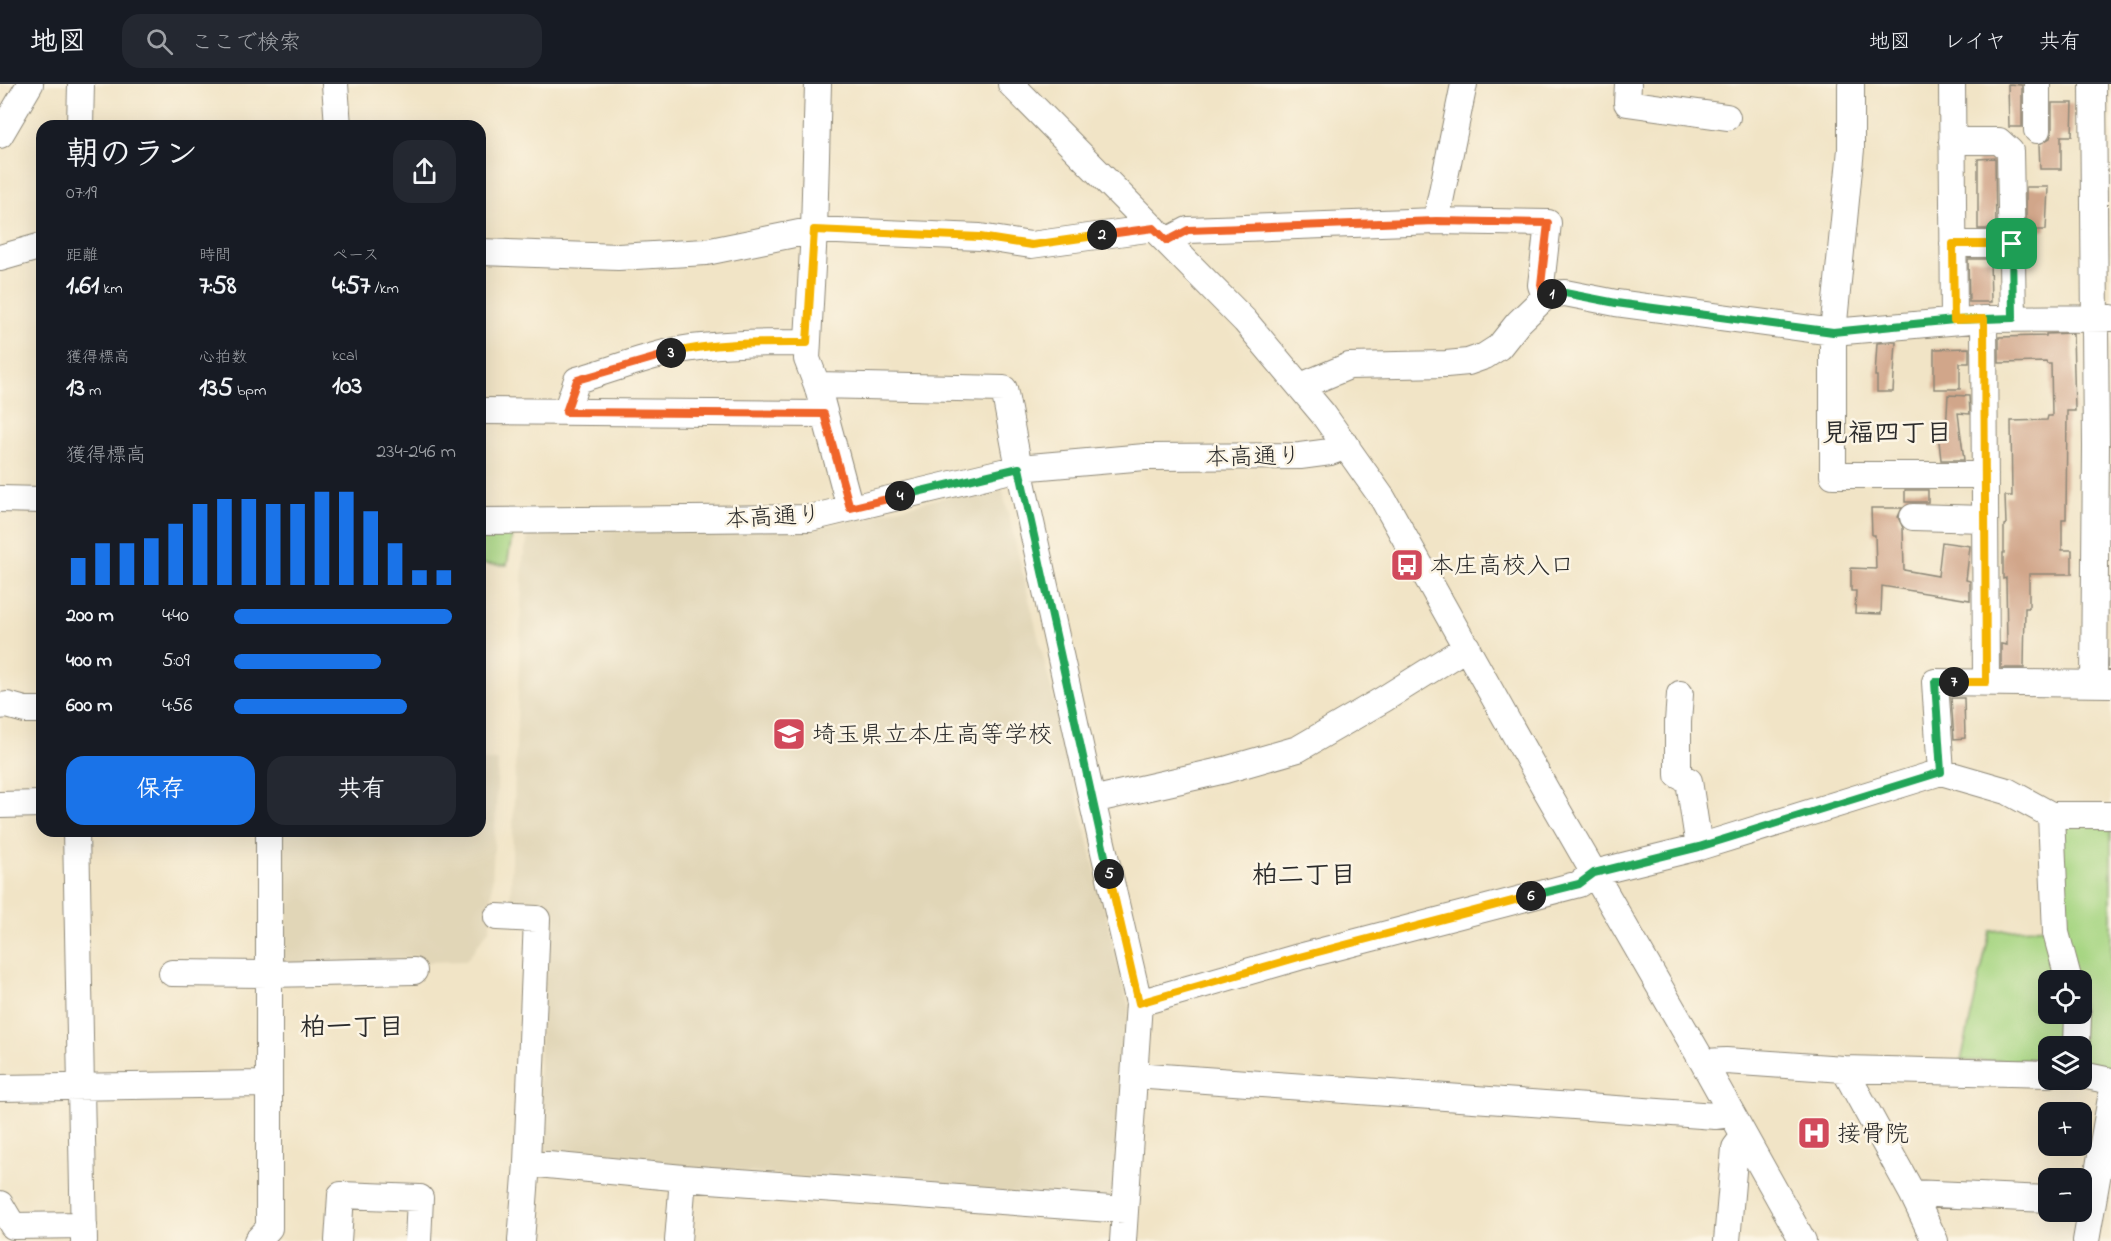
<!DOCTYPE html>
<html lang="ja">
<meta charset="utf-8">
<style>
:root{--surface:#171b24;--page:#242831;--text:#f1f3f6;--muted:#9ea1a6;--line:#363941;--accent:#1a73e8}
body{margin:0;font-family:"Indie Flower","Klee One",sans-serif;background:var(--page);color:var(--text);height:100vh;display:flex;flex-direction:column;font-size:22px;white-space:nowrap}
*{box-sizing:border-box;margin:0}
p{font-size:20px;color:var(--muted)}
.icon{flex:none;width:33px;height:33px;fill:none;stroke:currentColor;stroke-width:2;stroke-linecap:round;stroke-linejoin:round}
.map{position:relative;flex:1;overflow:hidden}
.panel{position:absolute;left:36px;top:36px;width:450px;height:717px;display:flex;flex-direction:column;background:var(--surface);border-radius:18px;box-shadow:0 6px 24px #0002}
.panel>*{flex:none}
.tools{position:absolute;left:2038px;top:886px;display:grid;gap:12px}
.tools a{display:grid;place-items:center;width:54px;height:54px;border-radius:12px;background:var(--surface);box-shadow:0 6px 24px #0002;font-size:30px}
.pin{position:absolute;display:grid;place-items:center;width:51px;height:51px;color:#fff;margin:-26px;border-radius:12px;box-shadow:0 3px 9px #0006}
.km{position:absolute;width:30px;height:30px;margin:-15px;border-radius:50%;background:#222;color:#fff;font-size:16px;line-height:30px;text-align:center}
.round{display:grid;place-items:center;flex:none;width:63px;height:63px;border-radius:18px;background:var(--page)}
.headline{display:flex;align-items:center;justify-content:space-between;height:102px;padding:0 30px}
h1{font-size:33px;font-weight:800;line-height:45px}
.stats{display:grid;grid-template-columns:repeat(3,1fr);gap:9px;height:102px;padding:6px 30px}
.stats div{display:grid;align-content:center}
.stats b{font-size:26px;font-weight:800}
.stats small{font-size:16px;font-weight:400}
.stats p{font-size:16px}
.chart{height:168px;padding:12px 30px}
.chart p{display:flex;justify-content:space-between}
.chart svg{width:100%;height:108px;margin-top:6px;stroke:var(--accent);stroke-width:6}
.button{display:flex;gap:12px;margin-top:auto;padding:12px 30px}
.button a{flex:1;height:69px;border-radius:18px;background:var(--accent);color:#fff;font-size:24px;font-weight:800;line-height:69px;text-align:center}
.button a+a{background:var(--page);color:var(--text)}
ul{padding:0 30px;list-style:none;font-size:20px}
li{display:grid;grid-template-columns:96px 72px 1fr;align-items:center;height:45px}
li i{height:15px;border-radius:8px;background:var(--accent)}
header{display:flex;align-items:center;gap:36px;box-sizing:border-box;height:84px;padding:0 30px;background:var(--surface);border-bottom:2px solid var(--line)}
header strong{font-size:28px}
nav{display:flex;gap:33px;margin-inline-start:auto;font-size:21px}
.search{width:420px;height:54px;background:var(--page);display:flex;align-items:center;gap:15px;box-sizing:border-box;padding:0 21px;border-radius:18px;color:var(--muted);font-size:22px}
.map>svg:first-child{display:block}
</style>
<header>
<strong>地図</strong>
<div class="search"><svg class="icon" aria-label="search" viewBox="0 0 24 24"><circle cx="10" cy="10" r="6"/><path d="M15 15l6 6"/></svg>ここで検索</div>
<nav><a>地図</a><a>レイヤ</a><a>共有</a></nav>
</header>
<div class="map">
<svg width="2111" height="1157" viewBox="0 0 2111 1157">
<rect width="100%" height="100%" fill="#fcf5e5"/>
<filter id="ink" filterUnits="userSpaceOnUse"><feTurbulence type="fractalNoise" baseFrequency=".0167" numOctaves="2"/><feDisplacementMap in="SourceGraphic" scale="12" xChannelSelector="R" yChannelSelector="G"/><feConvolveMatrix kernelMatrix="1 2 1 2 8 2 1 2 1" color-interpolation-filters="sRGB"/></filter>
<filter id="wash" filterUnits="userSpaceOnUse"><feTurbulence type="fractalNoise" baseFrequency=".008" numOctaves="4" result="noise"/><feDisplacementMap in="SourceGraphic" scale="24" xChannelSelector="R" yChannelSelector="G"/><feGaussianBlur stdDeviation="1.35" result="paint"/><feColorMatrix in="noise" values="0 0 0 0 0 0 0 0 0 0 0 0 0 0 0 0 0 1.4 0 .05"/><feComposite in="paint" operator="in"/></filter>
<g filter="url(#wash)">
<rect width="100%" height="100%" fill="#f1e4c6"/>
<path fill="#e1d6b7" d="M1001,400L1129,924L1115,1111L1107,1117L538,1073L542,828L510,827L523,473L530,446L812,445Z
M480,677H498L490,844L466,877L276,882V747H480Z"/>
<path fill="#a7d683" stroke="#698057" stroke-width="1.5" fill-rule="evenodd" d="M480,447H513L507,481L480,480Z
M2111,738V985L2082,981V963H2049V977L2029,976L1961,977L1990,847L2049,843L2056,743ZM2049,897H2082V930H2049Z"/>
<g id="blocks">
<path fill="#d1a68a" d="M2008,0L2022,1V43H2009Z
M2052,19H2073L2072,52H2061V85H2040L2039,60L2050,54L2052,47Z
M1995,74L1996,145H1978V75Z
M2026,103H2048L2046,146H2026Z
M1968,175H1990L1991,218H1969Z
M2073,249L2075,327H2067L2066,435H2062V466H2072V490H2029V524H2025L2024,584H2001V560L2007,561L2006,494L2003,495V469H2004V441L2006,440L2005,412H2012L2011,337L2047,336L2048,332H2052L2051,280H2047L2046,278L1999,279V253L2046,252V250Z
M1894,258H1896L1893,308H1877V292H1875L1877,259Z
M1969,264V279H1960V305H1934V265Z
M1948,311L1969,312L1970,330L1958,329L1964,376H1941L1938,348L1946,347Z
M1905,406H1928V418H1905Z
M1871,424H1902L1898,433L1903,444L1904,486L1938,492L1942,458L1970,462L1966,496L1970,497V516L1882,502L1881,530L1855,529L1856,507H1851V484L1876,485L1875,451H1872Z
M1951,614H1964L1965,654L1954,655Z"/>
</g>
</g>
<g filter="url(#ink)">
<use href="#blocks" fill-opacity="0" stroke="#8e8878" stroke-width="1.5"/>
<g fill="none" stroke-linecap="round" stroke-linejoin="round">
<defs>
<path id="minor" d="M335,0L338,42
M818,0L814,146L807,275L817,301L850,424
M1011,0L1245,237L1323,330L1383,415L1546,706L1703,978L1803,1157
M1628,0L1627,19L1727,33
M1851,0V65L1833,248V391H1985
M1952,0L1954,236
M2093,0L2096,363L2094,600
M80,42L81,0
M2037,46V0
M0,51L30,0
M1952,57H1999L2010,67L2013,234
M1436,137L1548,139L1541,201L1545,213
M1167,157L1188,146L1436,137L1464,0
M1953,160H2012
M480,168L618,173L706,168L814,146L980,153L1031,161L1154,144
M0,174L42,162
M1984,235L1986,598
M817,301L1004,305L1019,384L1092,716L1139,919L1123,1157
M1301,302L1349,282L1446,280L1468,278L1485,272L1499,263L1518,239L1545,213L1554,210L1565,209L1616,219L1833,248L1984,235L2111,234
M480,327L824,330
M566,328L577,296C615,285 654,269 692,264C730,259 769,259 807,259
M0,415L42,416
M1913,433L1985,435
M480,437L810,434L1019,384L1145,373L1300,372L1330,368L1347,362
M1680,610L1678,638V691L1689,697L1699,763
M0,622L7,621L25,626H42
M1941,688L1935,598L2111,600
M1092,716L1225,686L1298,665L1384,615L1467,563
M0,721L42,720
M2051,731L2056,849L2069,897
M76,747L84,1157
M497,833L537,835L527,1079
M172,889L268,890L414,887
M1139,919L1299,873L1579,800L1594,789L1699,763L1941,688L2007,707L2051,731H2111
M2077,963L2078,930
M1703,978L1726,977L1844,985L2049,990
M1844,985L1912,1109L1935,1157
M1134,991L1715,1032L1731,1030
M2082,991L2111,997
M0,1004L269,1000
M1912,1109L2049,1115
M0,1120L13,1142L84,1141
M257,1157L269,1144V747
M338,1157L341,1111L420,1114L418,1157
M521,1157L527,1079L683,1094L1125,1126
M678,1157L683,1094
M1727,1157L1735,1064L1744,1052
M2086,1157L2111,1014"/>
</defs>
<use href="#minor" stroke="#8e8878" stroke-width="28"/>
<use href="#minor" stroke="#fff" stroke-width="26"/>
</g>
</g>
<g fill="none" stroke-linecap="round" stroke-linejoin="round" filter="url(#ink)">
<defs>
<path id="split-1" d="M1552,210L1565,209L1616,219L1833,248L1954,236L2013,234L2012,160"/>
<path id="split-2" d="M1102,151L1154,144L1167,157L1188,146L1436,137L1548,139L1541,201L1545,213L1552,210"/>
<path id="split-3" d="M671,269C715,258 762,259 807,259L814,146L980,153L1032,161L1102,151"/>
<path id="split-4" d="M671,269L577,296L566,328L824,330L850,424L900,412"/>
<path id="split-5" d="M900,412L1019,384L1109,790"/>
<path id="split-6" d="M1109,790L1139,919L1299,873L1531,812"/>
<path id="split-7" d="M1531,812L1579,800L1594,789L1699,763L1941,688L1935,598H1954"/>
<path id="split-8" d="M1954,598H1986L1984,235L1954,236L1953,160H2012"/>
</defs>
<use href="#split-1" stroke="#fff" stroke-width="12"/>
<use href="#split-2" stroke="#fff" stroke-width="12"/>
<use href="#split-3" stroke="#fff" stroke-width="12"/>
<use href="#split-4" stroke="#fff" stroke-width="12"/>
<use href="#split-5" stroke="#fff" stroke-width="12"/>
<use href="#split-6" stroke="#fff" stroke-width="12"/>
<use href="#split-7" stroke="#fff" stroke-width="12"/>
<use href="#split-8" stroke="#fff" stroke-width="12"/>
<use href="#split-1" stroke="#22a559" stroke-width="8"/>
<use href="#split-2" stroke="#f0652b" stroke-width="8"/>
<use href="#split-3" stroke="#f5b400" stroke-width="8"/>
<use href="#split-4" stroke="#f0652b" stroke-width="8"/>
<use href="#split-5" stroke="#22a559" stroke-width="8"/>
<use href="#split-6" stroke="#f5b400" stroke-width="8"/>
<use href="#split-7" stroke="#22a559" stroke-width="8"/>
<use href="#split-8" stroke="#f5b400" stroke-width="8"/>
</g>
<defs>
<symbol id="bus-square" viewBox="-11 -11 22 22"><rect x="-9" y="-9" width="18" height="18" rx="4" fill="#d1495b" stroke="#fcf5e5"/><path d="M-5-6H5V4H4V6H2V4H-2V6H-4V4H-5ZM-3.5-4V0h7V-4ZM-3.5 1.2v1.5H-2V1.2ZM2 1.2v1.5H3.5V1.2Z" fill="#fff"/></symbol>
<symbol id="school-square" viewBox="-11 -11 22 22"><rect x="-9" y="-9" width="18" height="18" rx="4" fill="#d1495b" stroke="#fcf5e5"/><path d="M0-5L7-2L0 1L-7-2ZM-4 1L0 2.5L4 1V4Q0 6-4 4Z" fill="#fff"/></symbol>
<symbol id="hospital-square" viewBox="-11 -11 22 22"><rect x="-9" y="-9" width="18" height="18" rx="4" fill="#d1495b" stroke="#fcf5e5"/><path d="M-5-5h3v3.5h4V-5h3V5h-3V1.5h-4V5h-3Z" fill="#fff"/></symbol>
</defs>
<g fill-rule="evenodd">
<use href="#bus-square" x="1388" y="462" width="38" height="38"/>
<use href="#school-square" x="770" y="631" width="38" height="38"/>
<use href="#hospital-square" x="1795" y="1030" width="38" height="38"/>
</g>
<g text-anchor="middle" stroke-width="5" stroke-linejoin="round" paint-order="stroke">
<g font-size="24" fill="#2b2b2b" stroke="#fcf5e5">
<text transform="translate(1253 372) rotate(-1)" y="8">本高通り</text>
<text transform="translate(773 432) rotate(-3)" y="8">本高通り</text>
</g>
<g font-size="24" fill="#2b2b2b" stroke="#fcf5e5" text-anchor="start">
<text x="1430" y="489">本庄高校入口</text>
<text x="812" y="658">埼玉県立本庄高等学校</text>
<text x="1837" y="1057">接骨院</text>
</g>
<g font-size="26" font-weight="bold" fill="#2b2b2b" stroke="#fcf5e5">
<text x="1887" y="357">見福四丁目</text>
<text x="1304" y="799">柏二丁目</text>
<text x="352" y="951">柏一丁目</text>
</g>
</g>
</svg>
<div class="tools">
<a><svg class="icon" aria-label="locate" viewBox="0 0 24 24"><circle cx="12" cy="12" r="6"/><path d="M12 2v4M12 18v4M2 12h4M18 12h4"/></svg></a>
<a><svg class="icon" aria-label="layers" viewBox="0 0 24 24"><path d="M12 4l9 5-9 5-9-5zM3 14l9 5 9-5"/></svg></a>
<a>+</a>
<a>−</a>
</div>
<div class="pin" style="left:2012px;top:160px;background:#1e9e55"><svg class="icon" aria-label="arrive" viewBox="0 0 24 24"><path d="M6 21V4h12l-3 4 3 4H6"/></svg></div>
<b class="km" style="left:1552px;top:210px">1</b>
<b class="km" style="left:1102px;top:151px">2</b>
<b class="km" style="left:671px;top:269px">3</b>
<b class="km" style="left:900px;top:412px">4</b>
<b class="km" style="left:1109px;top:790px">5</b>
<b class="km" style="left:1531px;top:812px">6</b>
<b class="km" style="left:1954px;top:598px">7</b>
<section class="panel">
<div class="headline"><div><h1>朝のラン</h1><p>07:19</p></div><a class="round"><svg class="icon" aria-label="share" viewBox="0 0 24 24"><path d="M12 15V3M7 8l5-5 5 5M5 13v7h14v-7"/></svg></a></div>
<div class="stats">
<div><p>距離</p><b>1.61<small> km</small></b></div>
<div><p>時間</p><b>7:58</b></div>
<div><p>ペース</p><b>4:57<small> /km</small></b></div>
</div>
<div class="stats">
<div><p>獲得標高</p><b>13<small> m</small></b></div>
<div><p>心拍数</p><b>135<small> bpm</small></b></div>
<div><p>kcal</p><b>103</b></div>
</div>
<div class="chart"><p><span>獲得標高</span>234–246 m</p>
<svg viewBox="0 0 160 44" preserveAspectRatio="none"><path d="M5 44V33M15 44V27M25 44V27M35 44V25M45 44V19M55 44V11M65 44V9M75 44V9M85 44V11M95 44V11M105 44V6M115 44V6M125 44V14M135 44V27M145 44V38M155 44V38"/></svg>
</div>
<ul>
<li><b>200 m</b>4:40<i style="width:98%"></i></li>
<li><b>400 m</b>5:09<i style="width:66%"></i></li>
<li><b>600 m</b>4:56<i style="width:78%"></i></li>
</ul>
<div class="button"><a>保存</a><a>共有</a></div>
</section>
</div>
